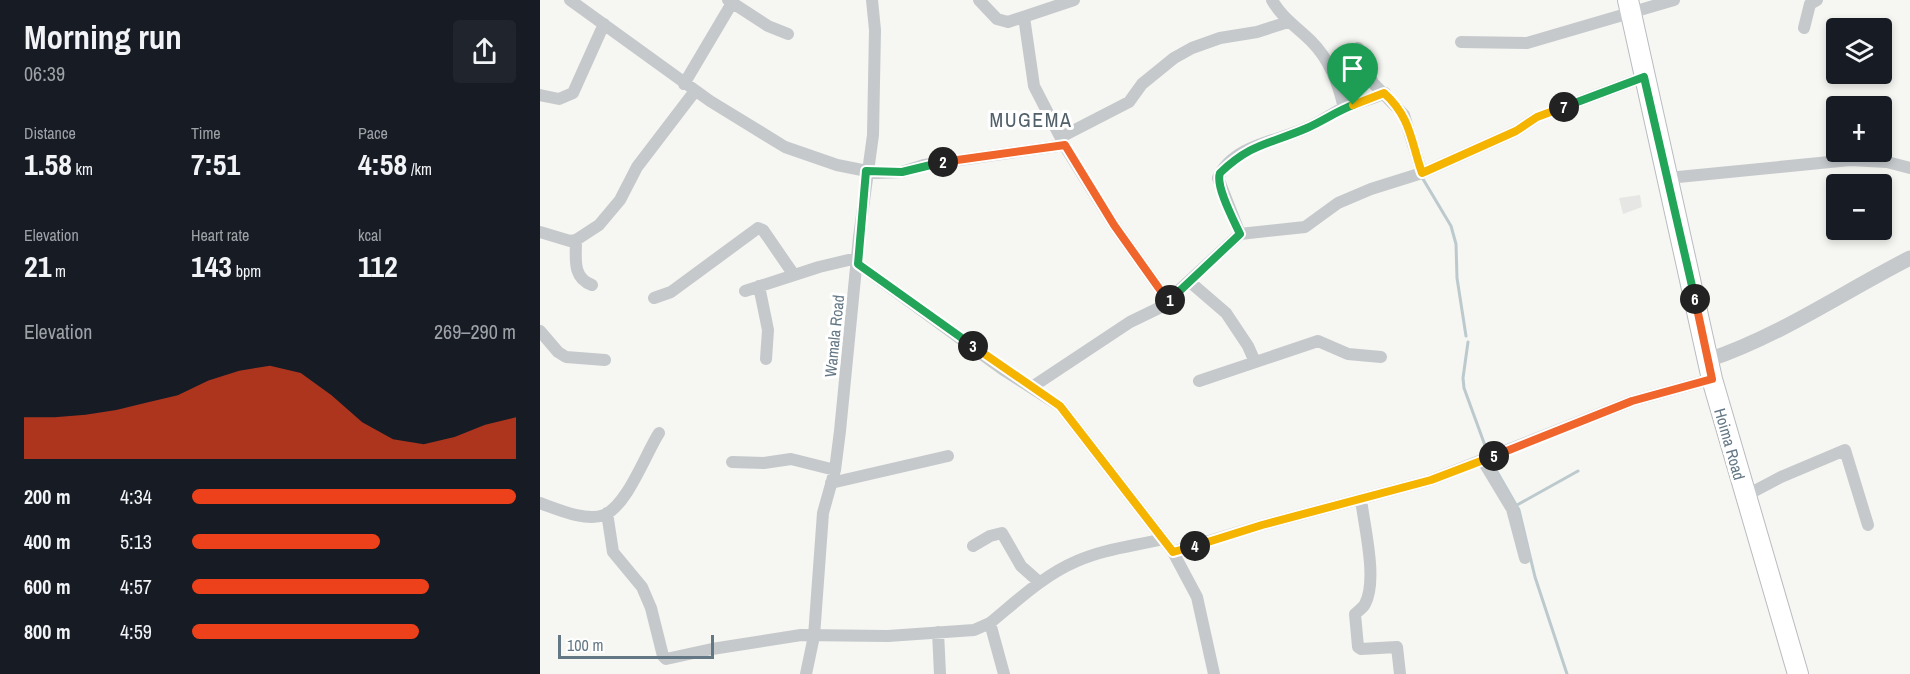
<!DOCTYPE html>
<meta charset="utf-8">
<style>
:root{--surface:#171b24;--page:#20242c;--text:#f1f3f6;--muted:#9ea1a6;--accent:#ed411b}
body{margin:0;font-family:"Archivo Narrow",sans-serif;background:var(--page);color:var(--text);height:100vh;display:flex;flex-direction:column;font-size:22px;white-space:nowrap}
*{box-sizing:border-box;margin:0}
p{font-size:20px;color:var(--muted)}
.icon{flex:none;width:33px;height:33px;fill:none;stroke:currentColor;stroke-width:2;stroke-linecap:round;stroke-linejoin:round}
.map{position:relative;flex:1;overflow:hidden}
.sheet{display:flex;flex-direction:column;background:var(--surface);width:540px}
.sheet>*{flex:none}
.controls{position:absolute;left:1286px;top:18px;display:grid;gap:12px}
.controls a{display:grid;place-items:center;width:66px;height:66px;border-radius:6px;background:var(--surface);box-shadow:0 3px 9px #0003;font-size:30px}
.scale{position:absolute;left:18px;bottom:15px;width:156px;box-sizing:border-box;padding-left:6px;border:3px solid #637785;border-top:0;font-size:16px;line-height:21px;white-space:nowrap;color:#637785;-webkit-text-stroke:4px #fff;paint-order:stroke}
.pin{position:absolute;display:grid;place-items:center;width:51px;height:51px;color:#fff;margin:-62px -26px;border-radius:50% 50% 50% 0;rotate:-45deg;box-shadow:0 0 6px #0007}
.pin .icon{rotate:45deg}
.km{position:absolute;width:30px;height:30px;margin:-15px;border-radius:50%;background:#222;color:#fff;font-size:16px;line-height:30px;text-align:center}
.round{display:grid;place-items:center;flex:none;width:63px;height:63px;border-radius:6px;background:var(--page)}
.summary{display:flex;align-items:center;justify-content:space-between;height:102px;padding:0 24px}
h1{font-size:33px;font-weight:700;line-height:45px}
.figures{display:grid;grid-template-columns:repeat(3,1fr);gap:9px;height:102px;padding:6px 24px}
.figures div{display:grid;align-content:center}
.figures b{font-size:30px;font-weight:700}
.figures small{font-size:16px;font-weight:400}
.figures p{font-size:16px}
.chart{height:168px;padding:12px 24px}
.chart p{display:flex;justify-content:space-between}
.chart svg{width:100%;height:108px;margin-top:6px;fill:var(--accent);opacity:.7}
ul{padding:0 24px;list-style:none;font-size:20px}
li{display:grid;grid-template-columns:96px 72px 1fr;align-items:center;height:45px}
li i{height:15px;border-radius:8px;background:var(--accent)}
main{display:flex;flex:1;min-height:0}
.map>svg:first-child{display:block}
</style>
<main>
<section class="sheet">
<div class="summary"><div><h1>Morning run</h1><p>06:39</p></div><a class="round"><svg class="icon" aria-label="share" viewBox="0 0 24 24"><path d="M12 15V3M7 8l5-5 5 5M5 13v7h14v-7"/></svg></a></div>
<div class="figures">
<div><p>Distance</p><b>1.58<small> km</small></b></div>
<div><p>Time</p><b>7:51</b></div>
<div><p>Pace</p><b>4:58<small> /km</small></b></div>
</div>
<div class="figures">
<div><p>Elevation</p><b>21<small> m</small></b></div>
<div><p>Heart rate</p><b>143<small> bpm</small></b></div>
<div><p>kcal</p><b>112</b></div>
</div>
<div class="chart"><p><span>Elevation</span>269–290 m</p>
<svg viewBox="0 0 160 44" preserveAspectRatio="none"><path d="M0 44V27L10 27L20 26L30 24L40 21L50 18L60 12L70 8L80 6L90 9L100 18L110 29L120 36L130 38L140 35L150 30L160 27V44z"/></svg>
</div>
<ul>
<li><b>200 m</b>4:34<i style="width:100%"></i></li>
<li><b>400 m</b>5:13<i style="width:58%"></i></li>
<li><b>600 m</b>4:57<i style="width:73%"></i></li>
<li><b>800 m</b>4:59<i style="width:70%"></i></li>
</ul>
</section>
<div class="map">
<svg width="1370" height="674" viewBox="0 0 1370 674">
<rect width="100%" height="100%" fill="#f6f6f2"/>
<path fill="#e6e7e5" d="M1100,195L1102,207L1083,214L1079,198Z"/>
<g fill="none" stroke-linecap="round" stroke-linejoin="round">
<path stroke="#bcc9cd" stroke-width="3" d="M883,179L911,226L916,244L917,278L926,336
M928,342L923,378L924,388L947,451
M952,463L979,510L995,577L1027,674
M977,505L1038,471"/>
<defs>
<path id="primary" d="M1088,0L1172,379L1258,674"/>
</defs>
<use href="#primary" stroke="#b8bcc0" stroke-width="22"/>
<path stroke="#c5c9cc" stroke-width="12" d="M30,0L170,101L245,147L297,165L337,173L362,172L384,165L525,145
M188,0L228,26L248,34
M439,0L457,19L468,22L534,0
M732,0C742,18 757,27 771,41C790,60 798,83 804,108
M484,17L494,86L526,148L574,225L628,301
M1264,28L1270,4L1277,0
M921,42L987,43L1134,0
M818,48L833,83L864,115L882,173L976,131L997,117L1104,77
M144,84L192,3
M0,95L19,99L33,93L64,24
M521,137L589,102L602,84L634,58L652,48L680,38L717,32L748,22
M1128,178L1310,160L1347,162L1370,168
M0,232L30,241L36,240L59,225L80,200L97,167L155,91
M700,234L678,178C693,144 740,141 769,127C780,122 790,115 801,109C815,103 830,100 845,93
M36,240C36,258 32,278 52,285
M318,264L462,369L520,406L633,552L657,597L674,674
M650,282L686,313L708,346L715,362
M219,286L228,330L226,359
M205,291L279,267L317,258
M114,298L131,292L218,228L223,230L254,275
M0,331L18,352L26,357L65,360
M659,381L778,341L808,354L841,357
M492,387L590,322L621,307L700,234L765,227L798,203L831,189L882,173
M943,461L972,509L985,558
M192,462L224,463L251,459L295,470
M291,483L408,456
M1205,496L1241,477L1305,450L1328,525
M821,499C824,526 838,580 825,604C823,608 818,611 815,614L818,647L821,649L857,647L860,674
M0,503C17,509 46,522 64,515C87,506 106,453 119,433
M67,513L73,552L102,587L111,608L123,656L126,659L172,649L261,635L348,636L434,630L450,623L464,674
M433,546L450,536L462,533L481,566L499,582
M633,552L722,525L891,480L1092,401L1172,379
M450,623C478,600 504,575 537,561C564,549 594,546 623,539
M398,632L400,674
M266,674L274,636L283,513L295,470L300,431L319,237L333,135L335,30L332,0"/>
<path stroke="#c5c9cc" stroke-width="15" d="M1168,360C1240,336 1303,292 1370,258"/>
<use href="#primary" stroke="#fff" stroke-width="20"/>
</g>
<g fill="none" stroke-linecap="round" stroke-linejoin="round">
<defs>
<path id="split-1" d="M630,300L700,234C694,221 675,186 680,173C711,143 730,144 767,128C783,121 797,111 813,105"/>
<path id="split-2" d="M403,162L525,145L574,225L628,301L630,300"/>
<path id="split-3" d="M403,162L362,172L326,171L318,264L433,346"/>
<path id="split-4" d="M433,346L520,406L633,552L655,546"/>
<path id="split-5" d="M655,546L722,525L891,480L954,456"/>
<path id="split-6" d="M954,456L1092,401L1172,379L1155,299"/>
<path id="split-7" d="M1024,107L1104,77L1155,299"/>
<path id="split-8" d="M813,105L844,93C871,117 871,142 882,173L976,131L997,117L1024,107"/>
</defs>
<use href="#split-1" stroke="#fff" stroke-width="12"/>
<use href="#split-2" stroke="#fff" stroke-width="12"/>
<use href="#split-3" stroke="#fff" stroke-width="12"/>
<use href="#split-4" stroke="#fff" stroke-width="12"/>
<use href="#split-5" stroke="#fff" stroke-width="12"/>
<use href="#split-6" stroke="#fff" stroke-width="12"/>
<use href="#split-7" stroke="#fff" stroke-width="12"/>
<use href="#split-8" stroke="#fff" stroke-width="12"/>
<use href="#split-1" stroke="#22a559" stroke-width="8"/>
<use href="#split-2" stroke="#f0652b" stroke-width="8"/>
<use href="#split-3" stroke="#22a559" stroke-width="8"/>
<use href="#split-4" stroke="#f5b400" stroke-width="8"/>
<use href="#split-5" stroke="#f5b400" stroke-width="8"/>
<use href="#split-6" stroke="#f0652b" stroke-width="8"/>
<use href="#split-7" stroke="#22a559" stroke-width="8"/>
<use href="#split-8" stroke="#f5b400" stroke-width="8"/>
</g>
<g text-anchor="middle" stroke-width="6" stroke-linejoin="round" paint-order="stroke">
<g font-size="16" fill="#637785" stroke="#fff">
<text transform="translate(294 336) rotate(-84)" y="6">Wamala Road</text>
<text transform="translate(1190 444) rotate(74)" y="6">Hoima Road</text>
</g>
<g font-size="20" letter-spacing="1.5" fill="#516069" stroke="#fff">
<text x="491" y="127">MUGEMA</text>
</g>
</g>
</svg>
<div class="controls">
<a><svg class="icon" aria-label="layers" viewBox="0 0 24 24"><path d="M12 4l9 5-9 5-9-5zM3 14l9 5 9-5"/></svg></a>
<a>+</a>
<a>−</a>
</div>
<div class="scale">100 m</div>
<div class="pin" style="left:813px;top:105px;background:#1e9e55"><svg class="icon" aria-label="arrive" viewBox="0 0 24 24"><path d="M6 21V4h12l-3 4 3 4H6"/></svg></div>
<b class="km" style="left:630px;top:300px">1</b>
<b class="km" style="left:403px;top:162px">2</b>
<b class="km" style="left:433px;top:346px">3</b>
<b class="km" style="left:655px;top:546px">4</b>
<b class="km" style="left:954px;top:456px">5</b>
<b class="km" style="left:1155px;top:299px">6</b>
<b class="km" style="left:1024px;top:107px">7</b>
</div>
</main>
